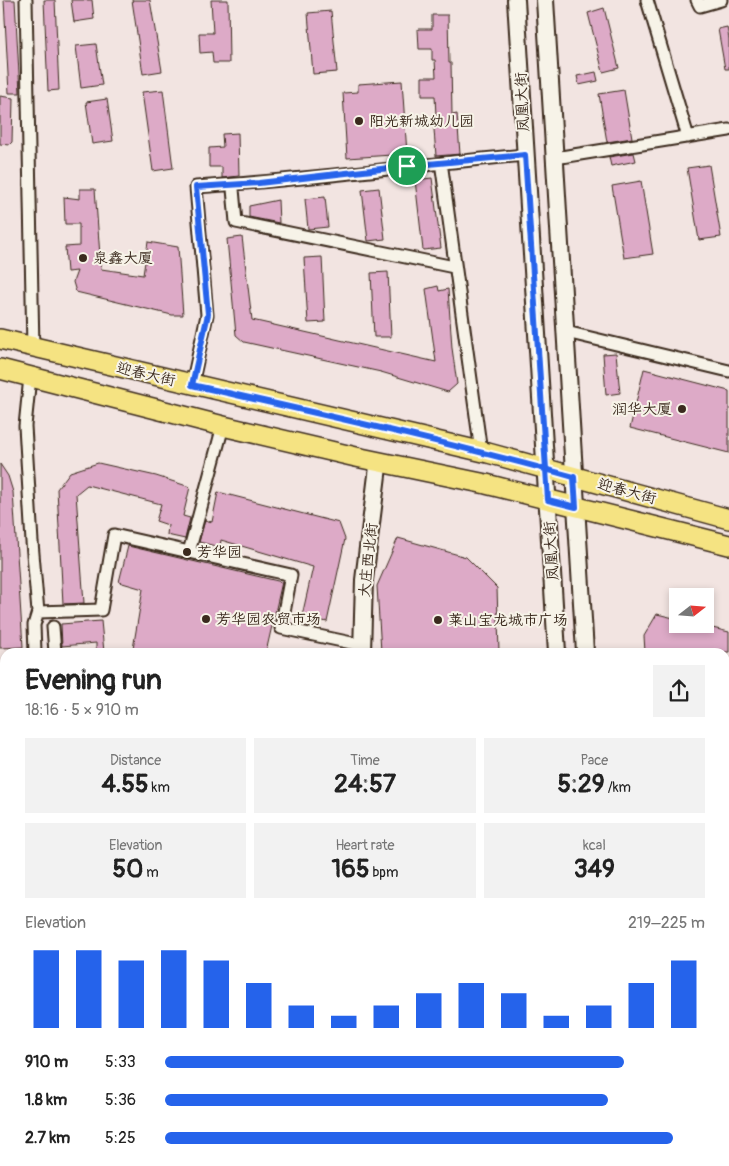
<!DOCTYPE html>
<meta charset="utf-8">
<style>
:root{--surface:#fff;--page:#f2f2f2;--text:#222;--muted:#767676;--accent:#2563eb}
body{margin:0;font-family:Pangolin,"LXGW WenKai TC",sans-serif;background:var(--page);color:var(--text);height:100vh;display:flex;flex-direction:column;font-size:19px;white-space:nowrap}
*{box-sizing:border-box;margin:0}
p{font-size:16px;color:var(--muted)}
.icon{flex:none;width:28px;height:28px;fill:none;stroke:currentColor;stroke-width:2;stroke-linecap:round;stroke-linejoin:round}
.map{position:relative;flex:1;overflow:hidden}
.panel{position:absolute;left:0px;top:648px;width:730px;height:519px;display:flex;flex-direction:column;background:var(--surface);border-radius:15px 15px 0 0;box-shadow:0 2px 8px #0003}
.panel>*{flex:none}
.needle{width:32px;rotate:73deg}
.buttons{position:absolute;left:669px;top:588px;display:grid;gap:10px}
.buttons a{display:grid;place-items:center;width:45px;height:45px;border-radius:0px;background:var(--surface);box-shadow:0 2px 8px #0003;font-size:25px}
.pin{position:absolute;display:grid;place-items:center;width:42px;height:42px;color:#fff;margin:-21px;border:2px solid #fff;border-radius:50%;box-shadow:0 1px 5px #0007}
.round{display:grid;place-items:center;flex:none;width:52px;height:52px;border-radius:0px;background:var(--page)}
.overview{display:flex;align-items:center;justify-content:space-between;height:85px;padding:0 25px}
h1{font-size:28px;font-weight:700;line-height:38px}
.stats{display:grid;grid-template-columns:repeat(3,1fr);gap:8px;height:85px;padding:5px 25px}
.stats div{display:grid;align-content:center;border-radius:0px;background:var(--page);text-align:center}
.stats b{font-size:25px;font-weight:700}
.stats small{font-size:14px;font-weight:400}
.stats p{font-size:14px}
.chart{height:140px;padding:10px 25px}
.chart p{display:flex;justify-content:space-between}
.chart svg{width:100%;height:90px;margin-top:5px;stroke:var(--accent);stroke-width:6}
ul{padding:0 25px;list-style:none;font-size:16px}
li{display:grid;grid-template-columns:80px 60px 1fr;align-items:center;height:38px}
li i{height:12px;border-radius:6px;background:var(--accent)}
.map>svg:first-child{display:block}
</style>
<div class="map">
<svg width="729" height="1166" viewBox="0 0 729 1166">
<rect width="100%" height="100%" fill="#f2e4e1"/>
<filter id="ink" filterUnits="userSpaceOnUse"><feTurbulence type="fractalNoise" baseFrequency=".02" numOctaves="2"/><feDisplacementMap in="SourceGraphic" scale="10" xChannelSelector="R" yChannelSelector="G"/><feConvolveMatrix kernelMatrix="1 2 1 2 8 2 1 2 1" color-interpolation-filters="sRGB"/></filter>
<g filter="url(#ink)">
<path fill="#ddaac7" stroke="#3b2a1e" d="M4,0H15L20,93H9Z
M44,0H55L59,90L48,91Z
M71,0H92L94,19L74,22Z
M132,0H150L162,71L143,74Z
M211,0H228L229,63H213L212,52L200,53L199,33H213Z
M604,8L619,68L603,72L588,13Z
M331,11L337,72L313,74L308,13Z
M432,15H448L449,63H451L452,115L457,114L460,154L436,156L433,116H436L435,96H422V77H436L435,60H432V49H419L418,29H432Z
M727,27L729,39V69H725L718,29Z
M96,44L102,85L81,88L76,46Z
M596,72L598,81L579,85L577,76Z
M402,81L407,154L347,158L343,93L358,92V84Z
M163,90L173,168L153,171L142,92Z
M624,90L632,138L607,142L599,94Z
M0,96L13,98L12,142L9,145L0,144Z
M107,99L113,141L92,144L86,102Z
M238,133L239,176L222,178V167H209V148L223,147L222,134Z
M634,153L636,161L611,166L609,157Z
M709,165L721,237L699,240L687,168Z
M432,178L441,248L423,250L415,180Z
M641,181L653,254L624,258L612,186Z
M379,188L385,239L368,241L362,190Z
M80,189H95L101,269L143,275L148,242L178,247L183,315H172L76,292L73,282L77,271L67,272L65,247L79,246V224H65L64,197L80,199Z
M325,197L328,227L308,229L305,199Z
M278,200L279,223L249,217V206Z
M242,237L252,320L436,362L426,289L438,286L439,291L448,289L452,348L457,384L448,392L381,372L244,342L236,335L227,239Z
M322,257L325,322L308,323L304,258Z
M388,272L391,337H374L371,273Z
M616,353L620,393L606,395L603,354Z
M644,369L729,391V453L630,428Z
M98,463L156,476L190,487L183,516L190,518L185,539L167,535L168,525L156,521L161,504L87,485L76,494L84,603L63,604L57,489L70,472Z
M0,464L8,476L13,492L23,647L0,648Z
M218,492L339,523L345,539L327,622L302,616L313,567L221,540L220,547L199,542L205,520L212,522Z
M398,538L466,557L497,588L499,652H381L377,586Z
M128,546L282,582L266,652H148L133,649L143,589L119,582Z
M657,614L678,619V624H696L729,632V652H645L644,636Z
M101,621L104,652H96V643L62,646L61,624Z"/>
<g fill="none" stroke-linecap="round" stroke-linejoin="round">
<defs>
<path id="street" d="M26,0L33,348
M647,0L688,137
M697,0L700,6L721,0
M555,158L729,130
M442,169L481,452
M233,189L236,222L454,267
M566,332L729,371
M30,377L25,426L32,542L38,612L34,625L35,652
M192,385L207,315L196,187C306,180 415,165 525,155
M189,552L223,426
M38,612L101,610L114,535L291,575L281,628L361,645
M53,627L55,652
M725,772H729
M725,945H729
M725,1065H729
M250,1161V1166
M708,1161V1166"/>
<path id="secondary" d="M516,0L557,652
M545,0L585,652
M362,652L364,580L378,467
M389,1161L390,1166
M590,1161V1166
M617,1161L618,1166"/>
<path id="primary" d="M0,339L488,453L729,519
M0,369L223,426L356,457L486,484L729,545"/>
</defs>
<use href="#street" stroke="#3b2a1e" stroke-width="15"/>
<use href="#secondary" stroke="#3b2a1e" stroke-width="20"/>
<use href="#primary" stroke="#3b2a1e" stroke-width="22"/>
<use href="#street" stroke="#f7f3e8" stroke-width="11"/>
<use href="#secondary" stroke="#f7f3e8" stroke-width="16"/>
<use href="#primary" stroke="#f5e382" stroke-width="19"/>
</g>
</g>
<g fill="none" stroke-linecap="round" stroke-linejoin="round" filter="url(#ink)">
<defs>
<path id="route" d="M407,166L259,183L196,187L208,314L192,385C320,414 448,442 574,477L576,507L548,500L546,469L525,155L407,166"/>
</defs>
<use href="#route" stroke="#fff" stroke-width="10"/>
<use href="#route" stroke="#2563eb" stroke-width="6"/>
</g>
<g fill="#3b2a1e" stroke="#f7f3e8" stroke-width="2">
<circle cx="359" cy="121" r="5"/>
<circle cx="83" cy="258" r="5"/>
<circle cx="682" cy="409" r="5"/>
<circle cx="187" cy="552" r="5"/>
<circle cx="206" cy="619" r="5"/>
<circle cx="438" cy="620" r="5"/>
</g>
<g text-anchor="middle" stroke-width="4" stroke-linejoin="round" paint-order="stroke">
<g font-size="15" fill="#3b2a1e" stroke="#f7f3e8">
<text transform="translate(522 102) rotate(-93)" y="5">凤凰大街</text>
<text transform="translate(146 374) rotate(13)" y="5">迎春大街</text>
<text transform="translate(627 491) rotate(15)" y="5">迎春大街</text>
<text transform="translate(551 551) rotate(-94)" y="5">凤凰大街</text>
<text transform="translate(368 560) rotate(-84)" y="5">大庄西北街</text>
</g>
<g font-size="15" fill="#3b2a1e" stroke="#f7f3e8" text-anchor="start">
<text x="369" y="126">阳光新城幼儿园</text>
<text x="93" y="263">泉鑫大厦</text>
<text x="672" y="414" text-anchor="end">润华大厦</text>
<text x="197" y="557">芳华园</text>
<text x="216" y="624">芳华园农贸市场</text>
<text x="448" y="625">莱山宝龙城市广场</text>
</g>
</g>
</svg>
<div class="buttons">
<a><svg class="needle" viewBox="-14 -14 28 28"><path d="M0-13l5 13h-10z" fill="#e53935"/><path d="M0 13l5-13h-10z" fill="#767676"/></svg></a>
</div>
<div class="pin" style="left:407px;top:166px;background:#1e9e55"><svg class="icon" aria-label="arrive" viewBox="0 0 24 24"><path d="M6 21V4h12l-3 4 3 4H6"/></svg></div>
<section class="panel">
<div class="overview"><div><h1>Evening run</h1><p>18:16 · 5 × 910 m</p></div><a class="round"><svg class="icon" aria-label="share" viewBox="0 0 24 24"><path d="M12 15V3M7 8l5-5 5 5M5 13v7h14v-7"/></svg></a></div>
<div class="stats">
<div><p>Distance</p><b>4.55<small> km</small></b></div>
<div><p>Time</p><b>24:57</b></div>
<div><p>Pace</p><b>5:29<small> /km</small></b></div>
</div>
<div class="stats">
<div><p>Elevation</p><b>50<small> m</small></b></div>
<div><p>Heart rate</p><b>165<small> bpm</small></b></div>
<div><p>kcal</p><b>349</b></div>
</div>
<div class="chart"><p><span>Elevation</span>219–225 m</p>
<svg viewBox="0 0 160 44" preserveAspectRatio="none"><path d="M5 44V6M15 44V6M25 44V11M35 44V6M45 44V11M55 44V22M65 44V33M75 44V38M85 44V33M95 44V27M105 44V22M115 44V27M125 44V38M135 44V33M145 44V22M155 44V11"/></svg>
</div>
<ul>
<li><b>910 m</b>5:33<i style="width:85%"></i></li>
<li><b>1.8 km</b>5:36<i style="width:82%"></i></li>
<li><b>2.7 km</b>5:25<i style="width:94%"></i></li>
</ul>
</section>
</div>
